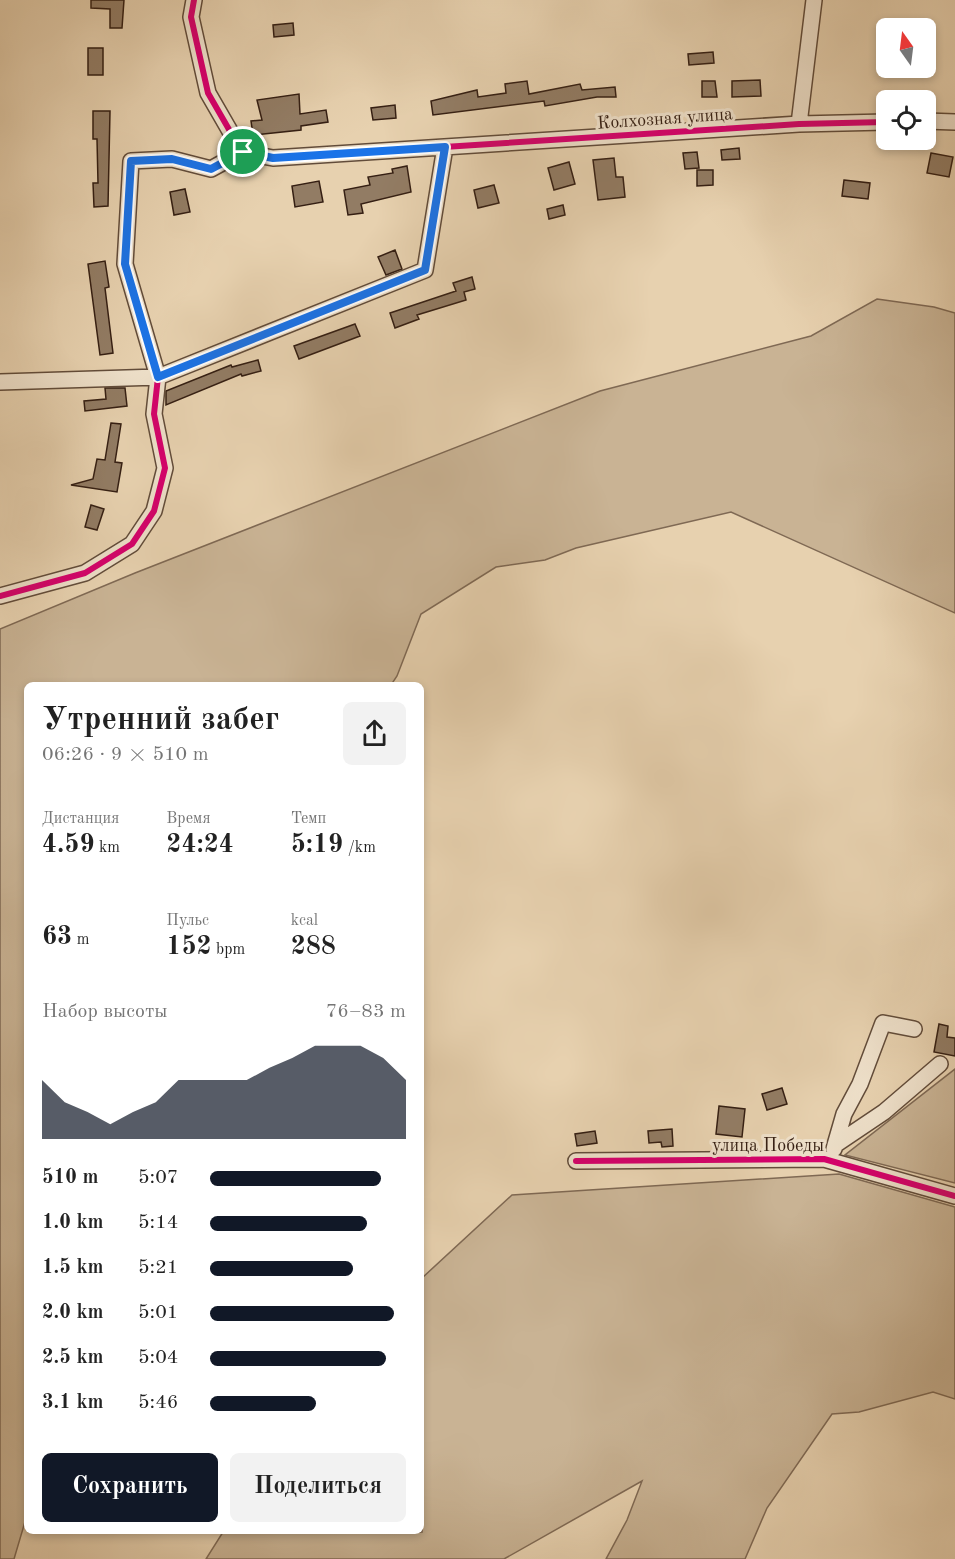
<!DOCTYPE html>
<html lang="ru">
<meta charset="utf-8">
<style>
:root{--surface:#fff;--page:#f2f2f2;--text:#222;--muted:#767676;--accent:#111827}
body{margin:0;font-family:"Old Standard TT",serif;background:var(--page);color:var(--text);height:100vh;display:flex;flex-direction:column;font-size:22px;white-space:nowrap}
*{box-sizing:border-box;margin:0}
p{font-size:20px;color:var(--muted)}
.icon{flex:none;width:33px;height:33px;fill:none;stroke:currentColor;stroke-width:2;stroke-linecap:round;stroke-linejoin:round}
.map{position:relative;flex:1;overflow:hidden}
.panel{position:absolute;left:24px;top:682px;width:400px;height:852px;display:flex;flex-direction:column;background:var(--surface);border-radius:9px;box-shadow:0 3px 9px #0003}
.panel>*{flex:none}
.needle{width:39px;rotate:346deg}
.tools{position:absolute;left:876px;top:18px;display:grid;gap:12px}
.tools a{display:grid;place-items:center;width:60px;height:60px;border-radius:9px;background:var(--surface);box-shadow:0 3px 9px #0003;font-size:30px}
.pin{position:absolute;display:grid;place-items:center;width:51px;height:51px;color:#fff;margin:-26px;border:3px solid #fff;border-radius:50%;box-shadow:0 2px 6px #0007}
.round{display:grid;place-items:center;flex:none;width:63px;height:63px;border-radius:9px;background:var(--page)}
.headline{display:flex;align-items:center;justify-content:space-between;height:102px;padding:0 18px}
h1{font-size:33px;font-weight:600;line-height:45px}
.metrics{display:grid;grid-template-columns:repeat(3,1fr);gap:9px;height:102px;padding:6px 18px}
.metrics div{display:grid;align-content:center}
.metrics b{font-size:26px;font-weight:600}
.metrics small{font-size:16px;font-weight:400}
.metrics p{font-size:16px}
.chart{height:168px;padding:12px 18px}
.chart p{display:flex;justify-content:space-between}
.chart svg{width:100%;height:108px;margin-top:6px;fill:var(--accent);opacity:.7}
.primary-button{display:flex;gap:12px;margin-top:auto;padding:12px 18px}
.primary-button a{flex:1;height:69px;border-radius:9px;background:var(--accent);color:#fff;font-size:24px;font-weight:600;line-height:69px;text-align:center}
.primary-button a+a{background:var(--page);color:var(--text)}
ul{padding:0 18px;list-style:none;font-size:20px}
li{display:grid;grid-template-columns:96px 72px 1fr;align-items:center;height:45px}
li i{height:15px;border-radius:8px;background:var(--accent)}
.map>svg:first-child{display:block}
</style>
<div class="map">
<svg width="955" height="1559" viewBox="0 0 955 1559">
<rect width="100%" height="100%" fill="#e7d1af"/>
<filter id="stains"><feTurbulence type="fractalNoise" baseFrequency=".00333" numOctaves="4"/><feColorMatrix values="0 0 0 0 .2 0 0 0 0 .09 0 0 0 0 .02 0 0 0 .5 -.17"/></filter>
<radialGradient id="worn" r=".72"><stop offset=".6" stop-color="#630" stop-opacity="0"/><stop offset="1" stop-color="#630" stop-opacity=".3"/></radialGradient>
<path fill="#c9b394" stroke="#7f6954" stroke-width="1.5" d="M877,299L934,307L955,313V613L731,512L576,548L545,560L496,567L421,614L397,676L391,685L27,686V1515L14,1559H0V629L135,573L600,391L811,336Z
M955,1069V1183L845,1155Z
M839,1174L955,1207V1399L933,1392L859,1412L832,1414L767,1508L745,1559H606L627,1520L642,1481L504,1559H206L223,1532H422V1278L512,1195Z"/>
<path fill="#927c64" stroke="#351f13" stroke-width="1.5" d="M91,0H124L122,28H110V9L91,8Z
M293,23L294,35L274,37L273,25Z
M88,48H103V75H88Z
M713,52L714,63L689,65L688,54Z
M760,80L761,96L732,97V81Z
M527,81L529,94L580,84L582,90L615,87L616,97H597L545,106L544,101L433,115L431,101L477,90L478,97L506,93L505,84Z
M702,81H715L717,97H702Z
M299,94L300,114L326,110L328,122L301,126V130L253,135L251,121L262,120L257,100Z
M395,105L396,118L373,120L371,108Z
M93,111H110L108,206L94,207L93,183H98L97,139H93Z
M739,148L740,159L722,160L721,150Z
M697,152L699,168L685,169L683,153Z
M931,153L953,157L949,177L927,173Z
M614,158L616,177H623L625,197L598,200L593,160Z
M569,162L575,184L554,190L548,168Z
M407,166L411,192L361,204L363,213L348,215L344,190L370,185L368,177L393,173L392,169Z
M697,170H713V185L697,186Z
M844,180L870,183L868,199L842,196Z
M319,181L323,202L295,207L292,186Z
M494,185L499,203L478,208L474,190Z
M185,189L190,212L174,215L170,192Z
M563,205L565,215L549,219L547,209Z
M395,250L402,269L386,275L378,257Z
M105,261L109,287L105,288L113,353L100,355L88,264Z
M472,277L475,289L464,292L466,300L417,315L419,319L395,328L390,313L456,291L453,283Z
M355,324L360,336L299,359L294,346Z
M258,360L261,371L242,376L241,374L166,405V391L231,365L232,367Z
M105,388H125L127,406L85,411L84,401L106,399Z
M111,423L121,424L115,462L122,463L117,492L71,485L93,479L97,459L105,460Z
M91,505L104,509L97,530L85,527Z
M939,1024L948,1026L947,1037L955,1038V1056L934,1052Z
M782,1088L787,1104L767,1110L762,1094Z
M719,1106L745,1109L742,1137L716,1134Z
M672,1129L673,1146L662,1147L661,1142L649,1143L648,1131Z
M595,1131L597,1143L577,1146L575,1134Z"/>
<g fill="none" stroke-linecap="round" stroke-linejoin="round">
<defs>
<path id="street" d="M194,0L191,17L208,93L242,152L273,158L799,124L886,122
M926,121L955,122
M799,124L814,0
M0,382L158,377L125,264L131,161L172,159L211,169L242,152
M0,596L85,573L132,544L154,511L165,468L154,414L158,377L425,270L445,147
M835,1145L844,1114L860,1084L883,1023L914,1029
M834,1149L835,1145L884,1112L940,1064
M576,1161L824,1159L955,1196"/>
</defs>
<use href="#street" stroke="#624c3a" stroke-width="18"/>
<use href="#street" stroke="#efe1cb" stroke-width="15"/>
<defs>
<path id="cycleway" d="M194,0L191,17L208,93L242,152L273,158L799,124L886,122
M0,596L85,573L132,544L154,511L165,468L154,414L158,377L425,270L445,147
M576,1161L824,1159L955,1196"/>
</defs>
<use href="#cycleway" stroke="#efe1cb" stroke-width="10"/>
<use href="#cycleway" stroke="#d6006c" stroke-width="6"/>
</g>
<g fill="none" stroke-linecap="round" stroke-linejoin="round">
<defs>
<path id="route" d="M445,147L425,270L158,377L125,264L131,161L172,159L211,169L243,152L273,158Z"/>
</defs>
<use href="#route" stroke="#fff" stroke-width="12"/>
<use href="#route" stroke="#1a73e8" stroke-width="8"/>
</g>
<g text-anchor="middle" stroke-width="6" stroke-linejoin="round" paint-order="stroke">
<g font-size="18" fill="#351f13" stroke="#efe1cb">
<text transform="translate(665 118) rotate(-4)" y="6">Колхозная улица</text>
<text x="768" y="1151">улица Победы</text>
</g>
</g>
<rect width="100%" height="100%" filter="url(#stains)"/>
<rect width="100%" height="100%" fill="url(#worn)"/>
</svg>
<div class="tools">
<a><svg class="needle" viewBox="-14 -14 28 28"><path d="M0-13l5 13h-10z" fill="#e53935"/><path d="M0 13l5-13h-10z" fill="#767676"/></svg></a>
<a><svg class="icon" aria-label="locate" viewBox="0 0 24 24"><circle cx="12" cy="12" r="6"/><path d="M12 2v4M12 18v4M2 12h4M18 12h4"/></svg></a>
</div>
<div class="pin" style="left:243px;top:152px;background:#1e9e55"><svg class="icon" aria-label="arrive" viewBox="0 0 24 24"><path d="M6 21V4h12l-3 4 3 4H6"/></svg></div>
<section class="panel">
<div class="headline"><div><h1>Утренний забег</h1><p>06:26 · 9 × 510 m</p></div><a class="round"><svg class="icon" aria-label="share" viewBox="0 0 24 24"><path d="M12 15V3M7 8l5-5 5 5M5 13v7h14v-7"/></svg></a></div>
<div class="metrics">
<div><p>Дистанция</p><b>4.59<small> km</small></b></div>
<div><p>Время</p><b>24:24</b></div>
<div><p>Темп</p><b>5:19<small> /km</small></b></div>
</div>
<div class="metrics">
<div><b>63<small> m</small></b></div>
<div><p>Пульс</p><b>152<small> bpm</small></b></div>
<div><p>kcal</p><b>288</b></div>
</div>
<div class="chart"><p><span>Набор высоты</span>76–83 m</p>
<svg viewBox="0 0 160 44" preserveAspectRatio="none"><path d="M0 44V20L10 29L20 33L30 38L40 33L50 29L60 20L70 20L80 20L90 20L100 15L110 11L120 6L130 6L140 6L150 11L160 20V44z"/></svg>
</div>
<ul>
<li><b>510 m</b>5:07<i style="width:87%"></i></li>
<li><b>1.0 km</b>5:14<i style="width:80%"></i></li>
<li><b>1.5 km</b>5:21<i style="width:73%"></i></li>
<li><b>2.0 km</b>5:01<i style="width:94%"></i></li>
<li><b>2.5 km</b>5:04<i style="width:90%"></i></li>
<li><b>3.1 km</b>5:46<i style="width:54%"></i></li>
</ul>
<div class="primary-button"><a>Сохранить</a><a>Поделиться</a></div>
</section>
</div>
